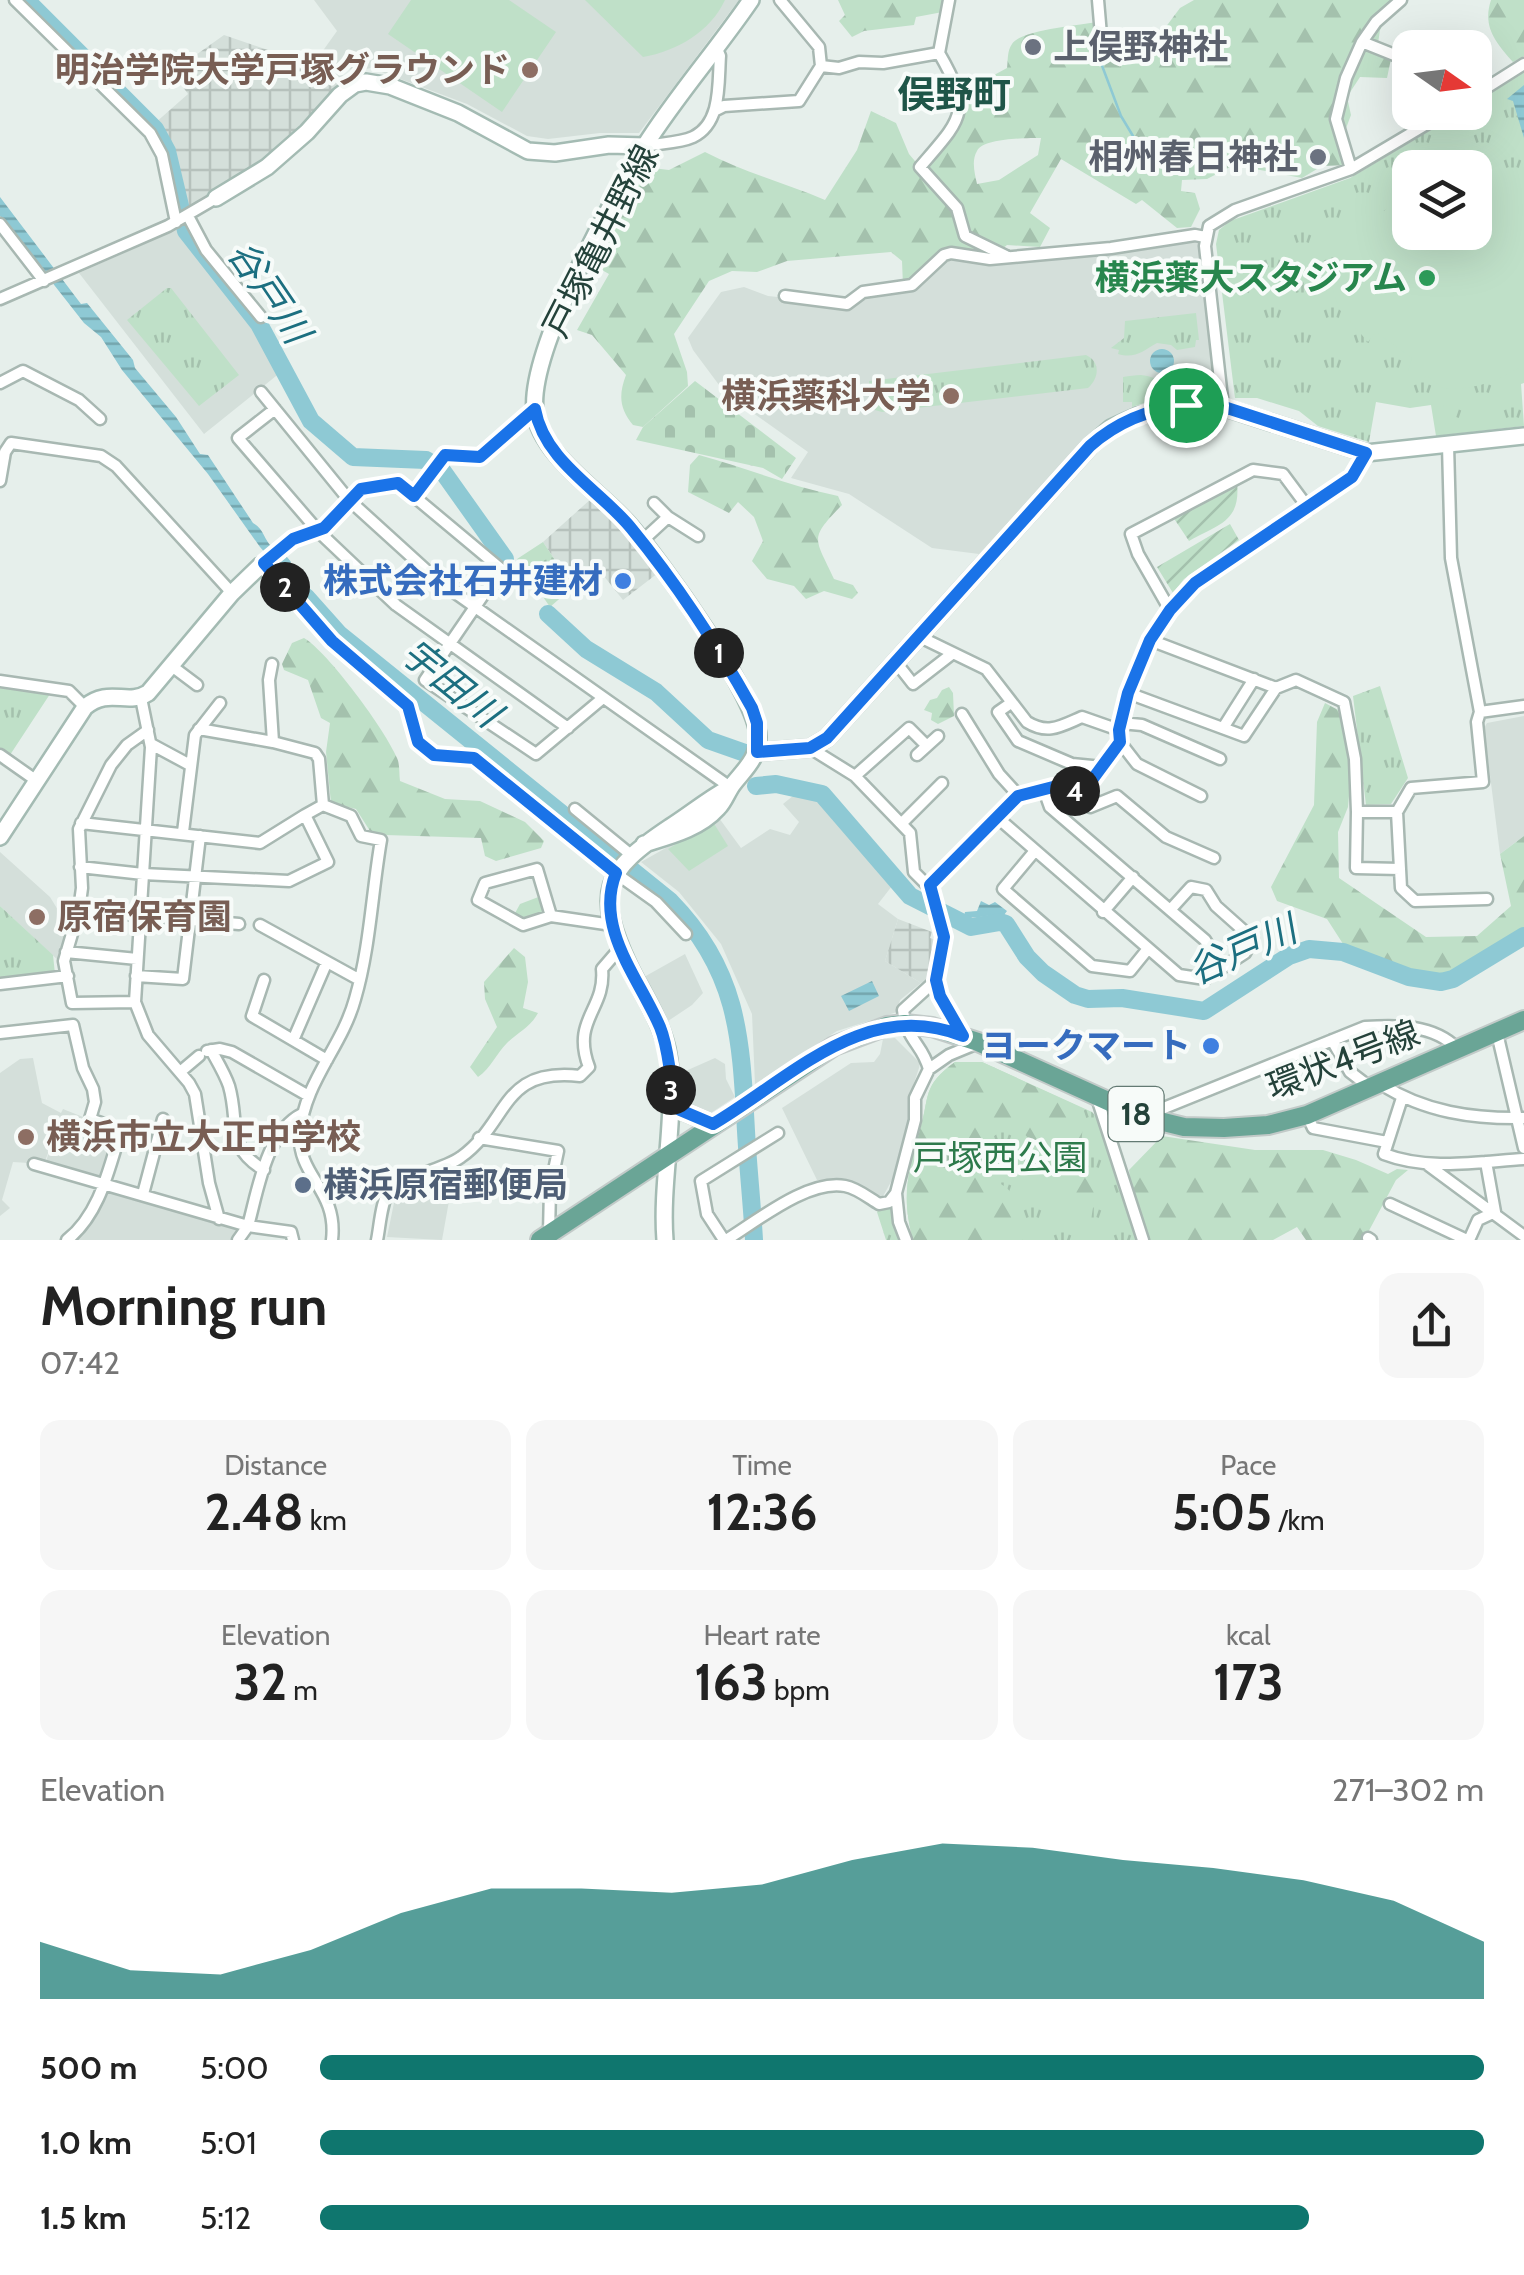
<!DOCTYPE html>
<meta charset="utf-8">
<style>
:root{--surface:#fff;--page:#f6f6f6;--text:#222;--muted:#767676;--accent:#0f766e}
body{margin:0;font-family:Cabin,"Noto Sans JP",sans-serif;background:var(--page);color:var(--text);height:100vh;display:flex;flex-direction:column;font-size:38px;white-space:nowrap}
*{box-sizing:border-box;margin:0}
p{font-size:32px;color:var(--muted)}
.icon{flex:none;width:55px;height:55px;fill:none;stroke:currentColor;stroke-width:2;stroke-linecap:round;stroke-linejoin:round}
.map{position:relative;height:1240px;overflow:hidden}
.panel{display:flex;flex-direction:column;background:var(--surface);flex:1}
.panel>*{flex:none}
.needle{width:65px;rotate:104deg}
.buttons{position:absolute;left:1392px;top:30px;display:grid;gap:20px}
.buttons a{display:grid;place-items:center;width:100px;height:100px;border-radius:20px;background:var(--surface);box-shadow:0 10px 40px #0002;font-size:50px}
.pin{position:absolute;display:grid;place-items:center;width:85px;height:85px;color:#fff;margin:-42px;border:5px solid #fff;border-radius:50%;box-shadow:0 2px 10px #0007}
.km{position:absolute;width:50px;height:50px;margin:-25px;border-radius:50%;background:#222;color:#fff;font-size:28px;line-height:50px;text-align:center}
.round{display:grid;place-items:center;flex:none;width:105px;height:105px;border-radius:20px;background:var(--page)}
.overview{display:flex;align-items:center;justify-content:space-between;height:170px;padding:0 40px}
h1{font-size:55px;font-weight:700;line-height:75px}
.stats{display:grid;grid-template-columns:repeat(3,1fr);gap:15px;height:170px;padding:10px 40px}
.stats div{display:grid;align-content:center;border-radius:20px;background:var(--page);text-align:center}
.stats b{font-size:50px;font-weight:700}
.stats small{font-size:28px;font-weight:400}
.stats p{font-size:28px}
.chart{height:280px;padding:20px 40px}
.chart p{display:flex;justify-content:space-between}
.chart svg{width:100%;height:180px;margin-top:10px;fill:var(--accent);opacity:.7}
ul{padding:0 40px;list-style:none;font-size:32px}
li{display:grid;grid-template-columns:160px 120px 1fr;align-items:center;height:75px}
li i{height:25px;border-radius:12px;background:var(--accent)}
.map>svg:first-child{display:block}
</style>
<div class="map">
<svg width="1524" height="1240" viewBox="0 0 1524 1240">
<defs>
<pattern id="industrial-grid" width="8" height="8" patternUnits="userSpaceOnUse" patternTransform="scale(2.5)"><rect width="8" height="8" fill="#d4dfda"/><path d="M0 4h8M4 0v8" fill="none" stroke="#b6c1bc"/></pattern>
<pattern id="grass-tufts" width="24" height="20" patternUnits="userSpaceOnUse" patternTransform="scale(2.5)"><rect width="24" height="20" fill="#bfe0c8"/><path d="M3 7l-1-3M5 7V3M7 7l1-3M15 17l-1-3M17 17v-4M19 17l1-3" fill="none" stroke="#a4c1ad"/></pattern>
<pattern id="forest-firs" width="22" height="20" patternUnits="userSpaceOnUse" patternTransform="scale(2.5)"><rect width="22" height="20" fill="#bfe0c8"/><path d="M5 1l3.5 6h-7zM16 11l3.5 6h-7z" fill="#a4c1ad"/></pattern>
<pattern id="cemetery-stones" width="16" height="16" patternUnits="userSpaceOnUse" patternTransform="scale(2.5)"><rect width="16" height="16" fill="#bfe0c8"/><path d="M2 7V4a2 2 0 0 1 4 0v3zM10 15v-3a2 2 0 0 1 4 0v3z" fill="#a4c1ad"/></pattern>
<pattern id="garden-furrows" width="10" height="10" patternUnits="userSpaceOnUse" patternTransform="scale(2.5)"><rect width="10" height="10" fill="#bfe0c8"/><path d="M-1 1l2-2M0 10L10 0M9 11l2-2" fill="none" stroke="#a4c1ad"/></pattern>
<pattern id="water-rules" width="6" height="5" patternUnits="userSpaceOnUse" patternTransform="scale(2.5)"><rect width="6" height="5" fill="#8ec9d4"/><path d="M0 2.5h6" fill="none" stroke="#74a5ad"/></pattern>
</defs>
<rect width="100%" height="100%" fill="#e6efeb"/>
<path fill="#d4dfda" d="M314,0H739L639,133H600L548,139L527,136L467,104L371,68L355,71L317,59L337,31Z
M178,229L199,261L262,333L281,372L204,434L79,273Z
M1194,240L1201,242L1218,395L1163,397L1137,404L1098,426L979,554L932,548L849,494L791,478L808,452L725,393L693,350L688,338L721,292L744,287L768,296L847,304L863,292L912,285L951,253L990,259Z
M1524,716V836L1500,854L1484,728L1487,723Z
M799,791L813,793L828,808L892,886L878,904L898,919L885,961L921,983L900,1000L897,1012L837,1031L755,1084L752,1014L721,944L679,892L641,862L719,818L741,848L770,829L790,835L799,822L783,804Z
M0,852L50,897L69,928L60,962L0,906Z
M685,954L703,993L692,1005L668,1021L644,977Z
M895,1038L920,1063L919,1068L908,1101V1122L893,1178L881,1200L842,1181L817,1180L782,1108L851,1063L874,1062L880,1054L883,1039Z
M33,1058L42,1103L61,1113L63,1109L88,1119L115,1135L101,1183L45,1165L51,1145L44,1164L13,1162L2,1200L10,1208L0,1216V1073L20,1059Z
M715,1058L725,1064L726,1079L735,1097L708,1115L686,1108L682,1099L681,1073Z
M448,1173L463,1177L457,1201H449L442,1240L387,1237L396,1193Z
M109,1190L239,1228L240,1233L237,1240H73L83,1232Z"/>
<path fill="url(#industrial-grid)" d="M224,35L350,78L331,93L300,132L268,159L180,220L167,151L154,124L188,94L172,72Z
M592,498L621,525L658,573L623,600L599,570L573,587L543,542Z
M898,919L932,932L930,938L939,941L930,976L921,983L885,961Z"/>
<path fill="url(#grass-tufts)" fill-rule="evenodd" d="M1524,72V383L1521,384L1524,426L1436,436L1431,405L1410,408L1376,402L1369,442L1318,426L1299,411L1257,398H1235L1216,244L1219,230L1230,221L1350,178L1459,113L1475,112V102ZM1410,168H1475V232H1410Z
M167,288H171L239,375L199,406L127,320Z
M1196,313L1199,340H1196L1195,347L1177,350L1171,345L1157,343C1143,351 1135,359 1118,354L1119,350L1111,348L1124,338L1125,321Z
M1086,355C1101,362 1099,378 1088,388L882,412L871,409L869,381Z
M1199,369L1207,370L1210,390L1207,395L1163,397L1132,407V402H1123V377C1129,376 1135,375 1141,375C1157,376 1166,389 1178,371Z
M543,542L573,587L550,607L517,559Z
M0,685L50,694L10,755L0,749Z
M1380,686L1408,778L1391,804L1366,805L1353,696Z
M541,896L546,912L522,920L514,915L520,904Z
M0,906L53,955L55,974L0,981Z
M955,1062H982L1092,1112L1098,1118L1139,1240H913C901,1195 908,1174 920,1130C930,1096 922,1086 955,1062Z
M895,1206L903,1240H886L877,1212L880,1208Z"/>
<path fill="url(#forest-firs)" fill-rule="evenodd" d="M838,0H949L948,11L916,17L914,25L864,31L852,37L839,21L845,15Z
M1194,0H1396L1380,30L1377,50L1391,59L1387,78L1360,77L1347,97L1351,115L1345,131L1354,155L1350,165L1322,166L1302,178L1234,165L1207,179L1182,180L1181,191L1195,193L1200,209L1191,227L1177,228L1142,200L1136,204L1061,159L1030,213L1050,228L1040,247L1007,245L990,259L951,253L903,286L902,261L891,252L787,261L757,272L732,271L709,281L674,334L687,372L688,386L643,427L633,425C620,409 618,396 626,375L592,335L577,330L609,274L593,265L644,167L669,170L705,152C743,172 785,183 825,200L857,150L871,111L896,123L909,154L920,167L955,124L961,93L1007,68C1008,60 1007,51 1012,44C1021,30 1079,25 1098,22L1102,47L1121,56L1153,44L1180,8ZM1041,138L1038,155L999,180L977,184C975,174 971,161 977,151C983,138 1028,138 1041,138Z
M1491,0H1524V56L1513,62C1496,43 1482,27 1491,0Z
M699,455C746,468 790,486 838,496L842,505C808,540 815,537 834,579L853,585L858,593L852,599L824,591L806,599L794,586L767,579L752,561L763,541L754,517L738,502L729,513L688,492L690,465Z
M304,638C328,652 386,731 397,758C400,764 399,774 400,781L445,799L480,801L525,822L544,841L541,848L496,861L485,856L481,838L385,835L370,831L356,809L331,803L326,752L330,723L321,718L308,680L284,670L282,664L292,643Z
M949,687L953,693L954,716L938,724L931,720L932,713L924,710L930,700L937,698L942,690Z
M1325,703L1340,711L1351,774L1348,807L1338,832L1339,878L1426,937L1477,936L1511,906L1500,854L1524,836V936L1519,941L1449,976L1422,977L1345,947L1327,919L1277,901L1271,887L1314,805L1317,722Z
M514,948L525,957L528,982L523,1008L538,1013C530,1028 518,1032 507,1043C496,1054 491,1068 478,1077L470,1067L497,1027L485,999L484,982Z
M955,1062H982L1084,1109L1081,1148L1070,1154L1069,1161L1096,1189L1091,1220L1074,1223C1069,1206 1062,1203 1052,1190C1030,1164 1049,1146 1010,1124C994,1133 971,1156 988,1175C995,1183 1007,1184 1012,1195C1020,1209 1016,1225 1023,1240H913C901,1195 908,1174 920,1130C930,1096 922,1086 955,1062Z
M1162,1136L1255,1150H1323L1356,1160L1388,1174L1397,1169L1408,1170L1396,1180L1364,1240H1306L1297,1227L1273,1240H1144L1132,1196L1129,1170Z"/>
<path fill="url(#cemetery-stones)" d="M695,381L796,458L782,479L763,468L636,440L643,427Z"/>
<path fill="url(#garden-furrows)" d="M1237,482C1241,522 1219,524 1189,541L1171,514Z
M1230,524L1239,540L1184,579L1173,593L1157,567Z"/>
<path fill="#bfe0c8" d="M411,0H509L556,32L502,112L388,34Z
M585,0H725C710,32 677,51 643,57Z
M1475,169L1498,175L1524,190V365C1498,381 1474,391 1443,388L1427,376L1420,379L1408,371L1412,358L1376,332L1368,342L1340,310L1329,280L1357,223L1362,217C1382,217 1392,208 1395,189L1410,181V232H1475Z
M1454,405L1456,423L1435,425L1433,407Z
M713,822L728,846L689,871L668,849Z"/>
<path fill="url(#water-rules)" d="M1524,85V138L1513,101L1507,99Z
M0,197L81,304L87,303L133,360L135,368L176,417L200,454L208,455L253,523C264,529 264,540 272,547C280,554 285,553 291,562L289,565L322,618L260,547L208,474L122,370L101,337L84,323L0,216Z
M1150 361a12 12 0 1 1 24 0a12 12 0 1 1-24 0Z
M981,901L989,905L995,902L1007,911L1004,915C989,913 979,920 964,916L965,912L977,911Z
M872,981L879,996L849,1011L841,996Z"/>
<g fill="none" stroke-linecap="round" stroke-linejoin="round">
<path stroke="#8ec9d4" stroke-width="2.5" d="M1098,55L1121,116L1136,141"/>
<path stroke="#8ec9d4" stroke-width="18" d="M26,0L155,129L167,151L186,231L259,324L311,421L353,457L426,460L441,469L505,559
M306,597L339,634L670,901C739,971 741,1039 746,1131C748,1167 752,1204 754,1240
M548,614L586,649L656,692L708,740L745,753
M756,786L776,784L822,794L910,896L971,927L1000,922L1006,924L1027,957L1043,973L1075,995L1088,999L1122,998L1204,1011L1289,956L1309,949L1343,952L1409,977L1441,982L1453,979L1524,936"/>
<defs>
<path id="street" d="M15,0L150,133L162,155L176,222
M1098,0L1102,47
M1362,42L1397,56H1410
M939,53L949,0
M821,66L839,68L859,62L883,63L939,53C973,112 962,118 920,167L957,208L965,236L1006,256
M1475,95L1524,64
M716,110L724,106L799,101L821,66L819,47L780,0
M645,146C660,143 680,143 693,137C722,123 718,83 720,56L717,49
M1351,169L1336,119L1346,78L1362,42L1376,22L1401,0
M188,216L206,250L261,317
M0,224L44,281
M785,296L847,304L863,292L912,285L944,255L951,253L990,259L1111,248L1195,235L1205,237
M0,299L168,226L216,198
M0,383L23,371L79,400L100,419
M261,392L349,500L437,580L730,787
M1223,407L1205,246L1209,226L1235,210L1351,169L1447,112
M275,409L238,438L319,532L396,605L568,728
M1448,445L1451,558L1480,712L1524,706
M0,481L5,452L11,443L101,456L116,466L232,593
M414,496L445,455L479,457L535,409
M668,517L698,536
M642,541L668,517L654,503
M265,563L332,641L408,706L418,742L434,755L474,758L607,867L656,902L686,934
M260,566L293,539L324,529L361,489L398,483L501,569L425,680L536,754L603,698
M1170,610L1138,554L1131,534L1253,470L1283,474L1309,509
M918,636L986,669L1027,722C1048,735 1061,726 1082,717L1119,730
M1150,640L1276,688L1296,680L1344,702L1355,759L1357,812H1397L1411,788L1483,782L1477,722L1480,712
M895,661L913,684L953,653
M272,664L269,680L273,742
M173,667L197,685
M0,681L69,691L85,707
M1128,693L1244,736L1276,688
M141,698L151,747L135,1002L148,1035L189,1083L195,1094L209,1183L219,1219
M1011,703L998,712L1018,741L1072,764L1102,767
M962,714L999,774L1019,796
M1121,723L1142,725L1220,759
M1223,728L1254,679
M199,729L273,742L315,753L319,759L323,805
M1120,742L1137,764L1201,796
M151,744L190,765
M810,748L855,776L910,833L914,872L932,890L944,937L936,980L940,996L963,1036
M0,755L37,781
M917,755L938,736
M855,776L909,728L927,746
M1044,790L1050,807L1205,940L1222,967
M1072,792L1090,807L1117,796L1166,837L1214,858
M323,805L351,816L361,836L381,840C372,892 370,948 355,999C342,1047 304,1082 300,1133C297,1177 338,1189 332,1240
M575,809L630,854
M1357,812L1356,868L1400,869
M1397,812L1401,888L1415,901L1487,899
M998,818L1179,975L1205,979L1245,953L1253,939L1216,906L1206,890L1191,887L1171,909
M903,822L942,783
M81,823L260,843L305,815
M183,832L195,735L220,703
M1034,852L1003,889L1092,966L1130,971L1147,950
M80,867L143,874L289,881L328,862L305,815L323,805
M929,885L1019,796L1053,787L1072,792L1092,780L1120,742L1119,730L1128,693L1150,640L1170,610L1195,583L1352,477L1366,453
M79,910L239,924
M1103,912L1133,877
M551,916L537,869L485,883L478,900L523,925L551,916L612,925
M260,925L360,980
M66,952L137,959
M136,976L183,979L200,836
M264,980L252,1016L327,1060
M0,984L68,976
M135,1002L72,1003L64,961L79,910L82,888L79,829L111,765L127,745L148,730
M0,1033L73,1025L83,1068L93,1089L95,1102L90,1119L121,1130C109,1168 100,1214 67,1240
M1497,1033L1524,1148
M294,1038L326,964
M1332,1040L1350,1072L1371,1088
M211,1050C217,1061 225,1074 229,1086C240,1124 225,1147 264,1170
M207,1051L220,1049L232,1052L307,1095
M929,1069L949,1055L978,1043
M180,1072L199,1056
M1381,1084C1424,1112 1473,1119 1524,1118
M1097,1098L1143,1240
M1402,1098L1384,1154C1428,1171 1478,1162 1524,1159
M1307,1115L1313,1128L1387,1142
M1144,1116L1365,1027C1397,1025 1433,1024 1458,1049
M479,1138L558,1151L550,1189L549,1233
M34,1164L248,1226L238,1240
M1428,1165L1524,1236
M896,1193L899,1222L906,1240
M143,1194L163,1119
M1390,1204L1467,1240
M1368,1238L1371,1240
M293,1240L291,1232L248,1226C258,1190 266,1132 302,1114
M377,1240C380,1226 381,1199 391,1188C402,1177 444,1170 461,1157C510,1122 500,1067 580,1076L589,1067C571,1019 606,1010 602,969L621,947
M724,1240L707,1214L701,1181L778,1133
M726,1240C757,1221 808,1179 845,1186C857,1188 869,1198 879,1204L889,1202L896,1193L915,1120V1098L929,1069C922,1043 907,1042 903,1010L936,980
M1469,1240L1478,1220L1495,1212L1486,1162"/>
<path id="secondary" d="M216,198L267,167L307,132L340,95L355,84L366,82L390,86L458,113L528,151L555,153L609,145L645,146
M757,752L810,748L827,738L1090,446L1111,428L1137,416L1186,405L1223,407L1366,453L1524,436
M0,837L85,707C109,687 127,706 148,693L232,593L260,566
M644,844C670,836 699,829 718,808C725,801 728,790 734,783C746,768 758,758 758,737C758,696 660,561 630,526C602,493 540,455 535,411C528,351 612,201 644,147C676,96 717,50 751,0
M672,1093L680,1110L713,1124
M665,1240C660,1178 679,1109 667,1049C660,1019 642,993 629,966C594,891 604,871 670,827C689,815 707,800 727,789"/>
<path id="primary" d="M540,1240L834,1046L887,1026L905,1024L932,1027L978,1042L1143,1117L1184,1127L1224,1128L1268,1125L1307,1115L1524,1020"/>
</defs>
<use href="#street" stroke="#a8b8b2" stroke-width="15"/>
<use href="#secondary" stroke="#a4bbb3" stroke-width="20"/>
<use href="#primary" stroke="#c2cac8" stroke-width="22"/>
<use href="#street" stroke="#fff" stroke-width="10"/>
<use href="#secondary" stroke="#fff" stroke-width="15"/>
<use href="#primary" stroke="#6aa596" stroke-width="18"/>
</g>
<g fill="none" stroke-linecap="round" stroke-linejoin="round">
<defs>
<path id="route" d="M1186,405L1224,407L1366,453L1352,477L1195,583L1170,610L1150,640L1128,693L1119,730L1120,742L1092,780L1072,792L1053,787L1018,796L930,885L944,937L936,980L940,996L963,1036C865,997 791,1078 713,1124L680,1110C668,1083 671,1054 660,1027C639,978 594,928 616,873L474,758L434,755L418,742L408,706L332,641L264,563L293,539L324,528L361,489L398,483L414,496L445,455L480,457L535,409C544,461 600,490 631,528C677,584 717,645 752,708L757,723V752L810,748L827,738L1090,446C1118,421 1149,409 1186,405Z"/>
</defs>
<use href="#route" stroke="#fff" stroke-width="20"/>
<use href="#route" stroke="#1a73e8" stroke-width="12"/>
</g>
<g fill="#6b7280" stroke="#f7fbf9" stroke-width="4">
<circle cx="1033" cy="47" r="10"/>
<circle cx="1318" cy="157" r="10"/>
</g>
<g fill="#8d6e63" stroke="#f7fbf9" stroke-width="4">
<circle cx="530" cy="70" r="10"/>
<circle cx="951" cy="396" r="10"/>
<circle cx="37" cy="917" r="10"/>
<circle cx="26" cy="1137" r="10"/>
</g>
<circle fill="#2e9e5b" stroke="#f7fbf9" stroke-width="4" cx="1427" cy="278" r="10"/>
<g fill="#3f7fe0" stroke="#f7fbf9" stroke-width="4">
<circle cx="623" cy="581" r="10"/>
<circle cx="1211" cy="1046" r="10"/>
</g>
<circle fill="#5c6f8a" stroke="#f7fbf9" stroke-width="4" cx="303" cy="1185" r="10"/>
<g text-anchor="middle" stroke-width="8" stroke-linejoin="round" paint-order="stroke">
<rect fill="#f7fbf9" stroke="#637a73" stroke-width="2.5" x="1108.5" y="1087" width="55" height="54" rx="8"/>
<g font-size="32" font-weight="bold" fill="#24423a">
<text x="1136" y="1125">18</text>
</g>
<g font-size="35" font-weight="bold" fill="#5b616d" stroke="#f7fbf9" text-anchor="start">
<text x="1053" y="59">上俣野神社</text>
<text x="1298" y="169" text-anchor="end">相州春日神社</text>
</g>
<g font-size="35" font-weight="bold" fill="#785e54" stroke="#f7fbf9" text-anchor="end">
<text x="510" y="82">明治学院大学戸塚グラウンド</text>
<text x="931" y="408">横浜薬科大学</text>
<text x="57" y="929" text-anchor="start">原宿保育園</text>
<text x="46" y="1149" text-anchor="start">横浜市立大正中学校</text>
</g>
<g font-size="35" fill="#24423a" stroke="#f7fbf9">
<text transform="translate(601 241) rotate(-63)" y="12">戸塚亀井野線</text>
<text transform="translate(1343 1060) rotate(-21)" y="12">環状4号線</text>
</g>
<g font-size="35" font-weight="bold" fill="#27864d" stroke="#f7fbf9" text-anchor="end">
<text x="1407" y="290">横浜薬大スタジアム</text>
</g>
<g font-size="35" font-weight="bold" fill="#366cbe" stroke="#f7fbf9" text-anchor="end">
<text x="603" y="593">株式会社石井建材</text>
<text x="1191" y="1058">ヨークマート</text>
</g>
<g font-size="35" fill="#2d7a4b" stroke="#f7fbf9">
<text x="1000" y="1170">戸塚西公園</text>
</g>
<g font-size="35" font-weight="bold" fill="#4e5e75" stroke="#f7fbf9" text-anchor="start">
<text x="323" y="1197">横浜原宿郵便局</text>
</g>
<g font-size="38" font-weight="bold" fill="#1f5548" stroke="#f7fbf9">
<text x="954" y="108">俣野町</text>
</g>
<g font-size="38" font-style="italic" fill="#1c6f80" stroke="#f7fbf9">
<text transform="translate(269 292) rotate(56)" y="13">谷戸川</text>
<text transform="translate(451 683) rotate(39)" y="13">宇田川</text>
<text transform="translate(1242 950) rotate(-24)" y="13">谷戸川</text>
</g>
</g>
</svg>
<div class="buttons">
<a><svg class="needle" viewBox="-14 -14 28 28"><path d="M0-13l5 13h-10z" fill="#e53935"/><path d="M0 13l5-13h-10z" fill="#767676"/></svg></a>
<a><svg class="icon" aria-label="layers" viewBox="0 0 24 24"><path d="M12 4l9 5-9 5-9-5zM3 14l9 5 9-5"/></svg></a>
</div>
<div class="pin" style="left:1186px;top:405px;background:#1e9e55"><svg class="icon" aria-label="arrive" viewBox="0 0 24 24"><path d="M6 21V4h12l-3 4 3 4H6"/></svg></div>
<b class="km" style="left:719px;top:653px">1</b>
<b class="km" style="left:285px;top:587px">2</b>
<b class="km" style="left:671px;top:1090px">3</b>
<b class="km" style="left:1075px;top:791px">4</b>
</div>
<section class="panel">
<div class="overview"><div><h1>Morning run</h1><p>07:42</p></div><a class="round"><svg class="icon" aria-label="share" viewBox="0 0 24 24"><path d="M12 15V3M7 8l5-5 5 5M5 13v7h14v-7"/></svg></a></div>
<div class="stats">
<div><p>Distance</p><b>2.48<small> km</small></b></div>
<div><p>Time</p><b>12:36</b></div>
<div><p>Pace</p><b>5:05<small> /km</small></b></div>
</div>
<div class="stats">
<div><p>Elevation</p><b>32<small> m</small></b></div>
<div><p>Heart rate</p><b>163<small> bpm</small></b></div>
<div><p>kcal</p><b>173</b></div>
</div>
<div class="chart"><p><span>Elevation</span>271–302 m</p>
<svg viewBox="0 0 160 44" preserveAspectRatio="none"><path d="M0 44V30L10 37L20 38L30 32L40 23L50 17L60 17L70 18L80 16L90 10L100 6L110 7L120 10L130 12L140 15L150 20L160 30V44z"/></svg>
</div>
<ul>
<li><b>500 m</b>5:00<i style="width:100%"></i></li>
<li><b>1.0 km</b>5:01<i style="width:100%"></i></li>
<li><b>1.5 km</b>5:12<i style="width:85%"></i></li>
</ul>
</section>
